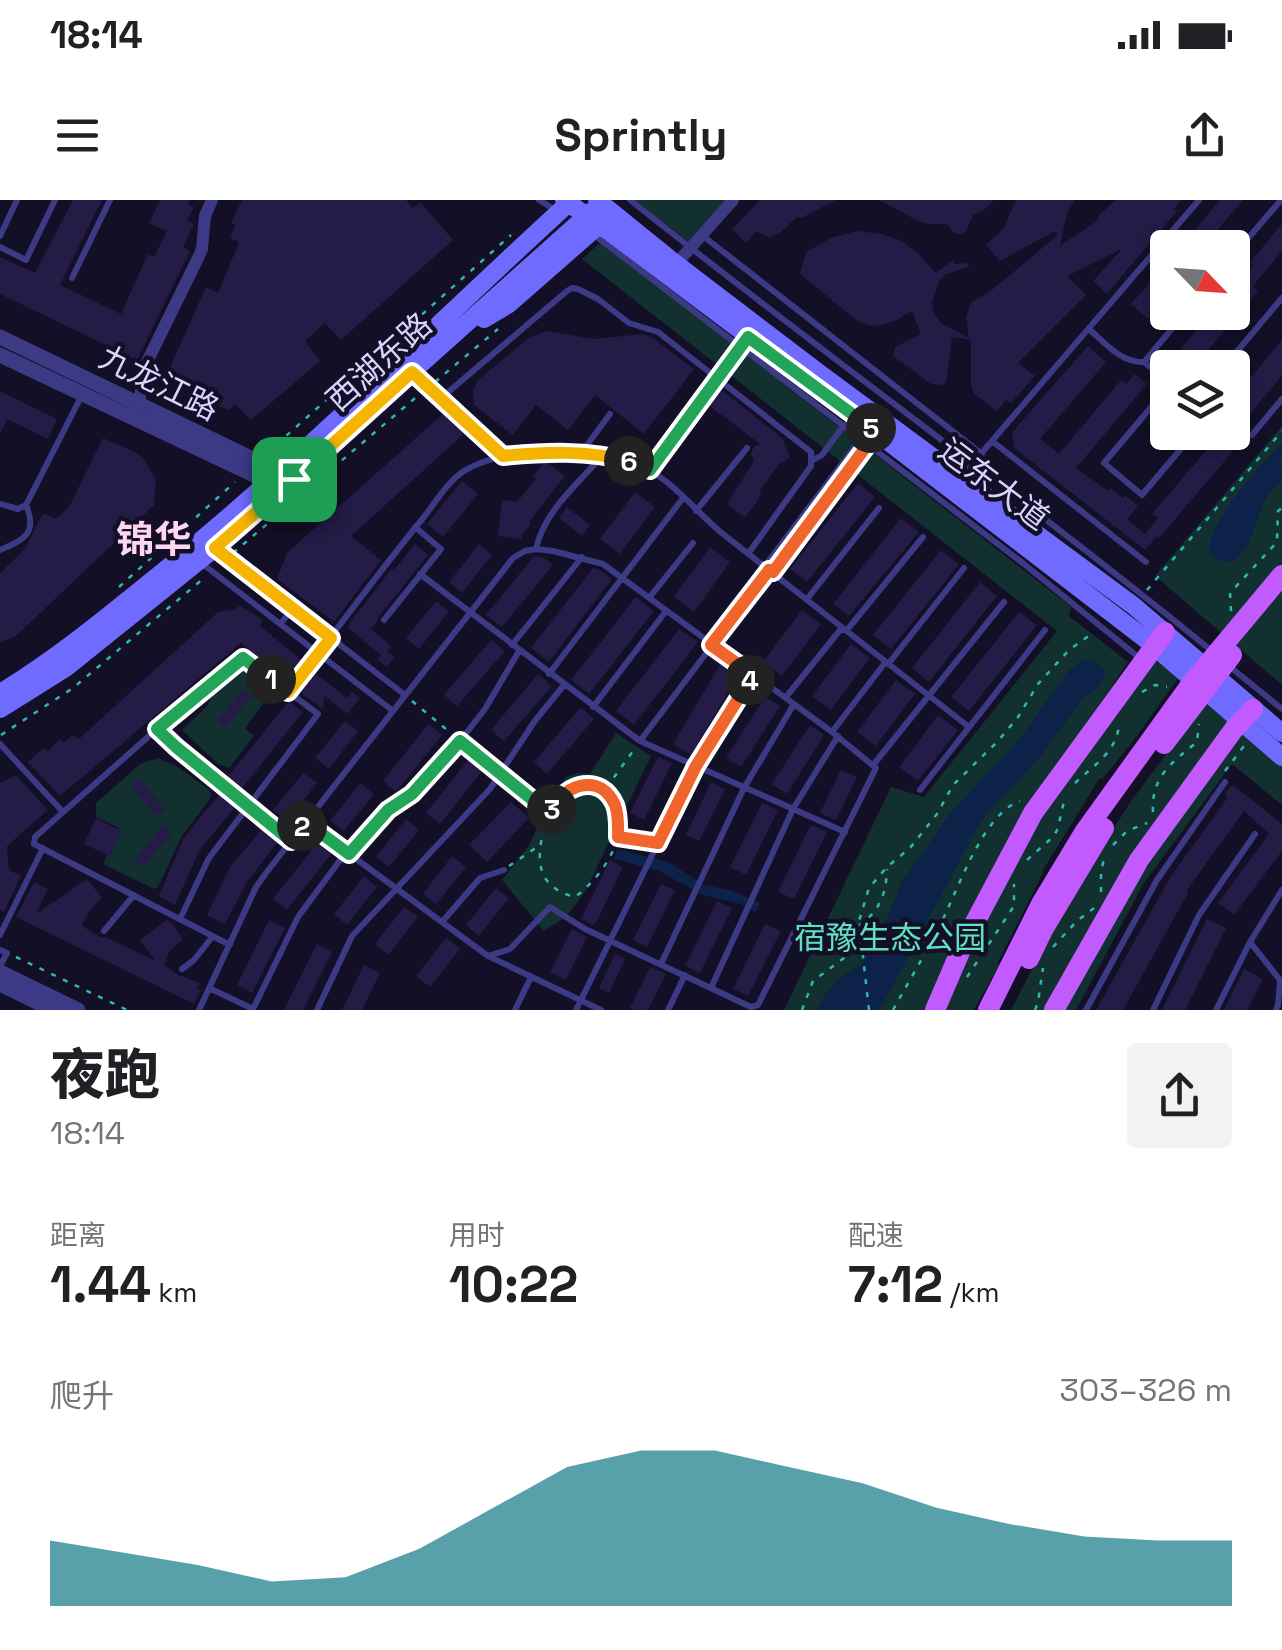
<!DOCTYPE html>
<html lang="zh">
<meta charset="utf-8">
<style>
:root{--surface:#fff;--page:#f2f2f2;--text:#202124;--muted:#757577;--accent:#127987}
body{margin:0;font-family:"Space Grotesk","Noto Sans SC",sans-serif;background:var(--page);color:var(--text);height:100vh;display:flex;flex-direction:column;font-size:38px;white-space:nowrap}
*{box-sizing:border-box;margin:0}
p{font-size:32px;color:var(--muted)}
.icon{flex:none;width:55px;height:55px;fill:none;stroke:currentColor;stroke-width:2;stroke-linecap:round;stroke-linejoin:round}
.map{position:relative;height:810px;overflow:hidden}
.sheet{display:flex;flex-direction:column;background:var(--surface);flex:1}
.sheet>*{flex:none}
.needle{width:65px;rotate:115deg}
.controls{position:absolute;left:1150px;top:30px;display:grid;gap:20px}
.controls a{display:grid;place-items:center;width:100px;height:100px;border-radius:10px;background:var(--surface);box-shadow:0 5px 15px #0003;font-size:50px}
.pin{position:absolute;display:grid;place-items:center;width:85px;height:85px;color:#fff;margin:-42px;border-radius:20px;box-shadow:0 5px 15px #0006}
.km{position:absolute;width:50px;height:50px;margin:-25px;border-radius:50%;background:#222;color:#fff;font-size:28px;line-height:50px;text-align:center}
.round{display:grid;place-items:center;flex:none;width:105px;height:105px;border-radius:10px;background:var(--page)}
.summary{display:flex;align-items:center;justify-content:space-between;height:170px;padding:0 50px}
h1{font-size:55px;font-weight:800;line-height:75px}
.metrics{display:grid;grid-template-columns:repeat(3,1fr);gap:15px;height:170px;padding:10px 50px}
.metrics div{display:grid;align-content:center}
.metrics b{font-size:50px;font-weight:800}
.metrics small{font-size:28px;font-weight:400}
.metrics p{font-size:28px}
.chart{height:280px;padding:20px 50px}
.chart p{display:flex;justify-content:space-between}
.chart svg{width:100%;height:180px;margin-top:10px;fill:var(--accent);opacity:.7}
.status{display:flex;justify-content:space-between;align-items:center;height:70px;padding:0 50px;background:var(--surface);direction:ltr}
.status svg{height:28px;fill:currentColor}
header{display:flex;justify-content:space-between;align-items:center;height:130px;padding:0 50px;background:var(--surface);font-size:45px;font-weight:800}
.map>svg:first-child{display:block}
</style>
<div class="status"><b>18:14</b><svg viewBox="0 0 49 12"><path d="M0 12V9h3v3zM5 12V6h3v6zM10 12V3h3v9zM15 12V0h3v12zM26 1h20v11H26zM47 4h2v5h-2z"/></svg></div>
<header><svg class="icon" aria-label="menu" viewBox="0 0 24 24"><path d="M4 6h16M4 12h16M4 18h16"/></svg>Sprintly<svg class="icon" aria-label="share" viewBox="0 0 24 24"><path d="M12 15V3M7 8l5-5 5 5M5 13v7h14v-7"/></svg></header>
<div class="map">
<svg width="1282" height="810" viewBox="0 0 1282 810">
<rect width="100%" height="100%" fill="#130f26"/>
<path fill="#12302f" d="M634,0H725L688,41Z
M601,42L1071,407L1069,416L1128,462L1053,574L930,810H784L891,587L924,597L1057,431L582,59Z
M1282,226V485L1155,376Z
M1157,453L1181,474L1135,539L1103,578L1099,579L1043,670V673L998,762L999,765L974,810H941L1011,662Z
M247,469L252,473V483L268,497L245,528L254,536L229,568L218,564L182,530L207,506L215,489L229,472Z
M1210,496L1230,521L1047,810H1011L1069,698L1131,601Z
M616,533L651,556L585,692L566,717L544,731L502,680L529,645L552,598L566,577L577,573L590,574Z
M1247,533L1282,554V605L1232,564L1144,683L1076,810H1062L1136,683L1239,534Z
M158,558L178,567L208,589L211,594L209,600L182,636L158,687L154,689L103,664L119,628L96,617V603L140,564Z"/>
<path fill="#0c2248" d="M1282,243V256L1279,265L1282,268V282C1278,286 1273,288 1270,293C1254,314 1255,350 1230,363L1209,355C1206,322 1259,267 1282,243Z
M1085,459L1098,463L1104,472L1105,476L1098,488L1084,497L1037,561L991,608L976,630L883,804L878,810H817L825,794L837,780L862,764L880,735L902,682L951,612L1018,541L1069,470Z
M617,649L668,662L705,685L733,691L760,703L756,712L741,704L702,695L659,671L614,659Z"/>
<path fill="#241b47" d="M73,0H102L60,85L121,114L148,54L154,57L167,31L149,23L160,0H190L188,4L194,7L187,21L194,24L183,47L190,51L137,160L0,94V57L35,73Z
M242,0H406L413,8L420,2L453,40L341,140L325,123L305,141L320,161L251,220L235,204L228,210L177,185L170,167L206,87L218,93L238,45V42L230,38L236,25L231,23Z
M760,0H836L803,17H797L781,32L769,38L756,31L746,43L732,29Z
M879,0H994L985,9L973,15L966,31L961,34L954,33L947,24H928L918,21Z
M1016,0H1075L1067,13L1060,46L1097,21L1100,14L1116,0H1181L1174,9L1177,11L1107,94L1093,81L1122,49L1067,76L1086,95L1018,163L1035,176L1011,203L1006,200L997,211L974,194L971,185V140L952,137L946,183L941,185L931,184L893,156L895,147L921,134L912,111L895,121L878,126L867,125L855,119L800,74L806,52L831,38L857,31L882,34L902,41L918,53L935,73L952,61L955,64L968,63L969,67L946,74L939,81L932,103L934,114L941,123L969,138L966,117L971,103L993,89L1058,35L1055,31L1000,61L986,45L1003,29Z
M1220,0H1243L1208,41L1215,48H1180Z
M1282,24V51L1253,86L1258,91L1193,168H1185L1173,158L1212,112H1232V89L1253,65L1250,62Z
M1168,62V96L1148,119L1131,104Z
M547,131L594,139L642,134L653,138L694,169L644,234L595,195L568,230L536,205L513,235L474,205L473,191L478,180L530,137Z
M1282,140V175L1243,223L1232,214L1241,201L1235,196Z
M1088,146L1106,162L1040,239L1059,254L1121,180L1126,184L1135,174L1147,184L1076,268L1108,291L1110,288L1123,298L1125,295L1138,306L1127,319L1145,334L1158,318L1152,314L1209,247L1214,251L1223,240L1234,250L1159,338L1157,336L1145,350L1014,248L1012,232Z
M719,188L783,239L790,258L780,263L759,292L761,293L757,302L745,317L727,304L754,261L751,254L754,246L760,244L707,204Z
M0,191L57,219L48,239L7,219L0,234Z
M445,212L466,232L351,336L381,360L334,422L277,379L287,353Z
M103,238L137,253L145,261L156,280L154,305L16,436L0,442V373L25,349L43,313L56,319L69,307Z
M545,261L565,276L529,322L531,324L522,335L521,339L498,336L502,300L517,302L536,279L533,276Z
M462,281L478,294L443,337L427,324Z
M858,283L875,297L807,382L790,369Z
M635,292L655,307L620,354L600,339Z
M567,307L590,325L582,336L559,318Z
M901,318L919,332L849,416L833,404Z
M415,344L428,355L379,416L377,422L371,429L391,446L387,451L395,457L387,467L377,459L381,455L347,427L392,368L394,370Z
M479,344L492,355L462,393L449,382Z
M710,347L730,362L694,412L674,397Z
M941,350L959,364L891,449L873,435Z
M534,356L543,357L553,365L502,427L486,415Z
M593,368L600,370L612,379L549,462L531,448Z
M980,382L997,396L929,482L912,468Z
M636,397L654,411L589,494L571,480Z
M436,401L449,411L419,449L406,438Z
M240,406L263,420L260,426L303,461L288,480L241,443L60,596L28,562L43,548L48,551L60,539L63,543L73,535L79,539L218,412L233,410Z
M802,410L821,424L782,476L763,462Z
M1019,412L1037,425L969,511L951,497Z
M679,429L698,442L634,525L616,511Z
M491,440L505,451L457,506L444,495Z
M851,444L870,458L831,510L812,496Z
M721,463L739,474L691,555L673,544Z
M316,474L347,498L352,492L360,498L347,514L324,495L323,509L301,493Z
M538,474L552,486L504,541L491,530Z
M896,480L915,494L876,546L857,532Z
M243,489L251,497L225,527L217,520Z
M765,497L780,506L741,567L726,558Z
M289,501L303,512L240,591L226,579Z
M581,507L594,519L547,574L534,562Z
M938,515L958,530L918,581L899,567Z
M345,521L358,531L329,569L315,558Z
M428,524L442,535L396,592L383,581Z
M810,525L824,535L787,594L772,584Z
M471,556L485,567L440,624L426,613Z
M658,557L672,563L644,620L630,613Z
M841,570L857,577L836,620L820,613Z
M303,573L317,583L287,621L273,610Z
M16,575L48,610L7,646L9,670L21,676L4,712L0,710V583Z
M138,578L165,609L157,616L130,586Z
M711,582L725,589L699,641L686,635Z
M360,583L374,594L344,631L330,621Z
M1234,586L1282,624V651L1234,715L1218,703L1269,634L1244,611L1187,690L1189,691L1123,810H1096L1171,676L1228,597L1225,594L1230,587Z
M221,592L236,606L200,649L175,705L159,696L183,639Z
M511,602L529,618L487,662L469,645Z
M762,603L778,610L746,675L730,667Z
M96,618L122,631L110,656L84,644Z
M406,619L419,630L389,667L376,657Z
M163,626L172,633L144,666L135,659Z
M810,626H814L827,632L794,699L778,692Z
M263,628L279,640L247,682L225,724L207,715L230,667Z
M318,642L332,653L287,710L273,699Z
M452,656L466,667L436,704L423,694Z
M610,660L623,667L596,723L593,725L581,719Z
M364,676L377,687L347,725L334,714Z
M87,679L102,698L89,711L82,726L100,737H106L155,761L140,740L167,720L172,723L183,739L169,752L164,765L178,775L200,783L197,789L201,790L194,804L16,717L34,682L48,689L36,714Z
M661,684L675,690L647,747L633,740Z
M496,688L509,698L479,736L466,725Z
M717,701L732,708L700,773L685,766Z
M404,707L418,717L388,755L375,744Z
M1207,719L1226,728L1185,810H1162Z
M269,720L285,728L252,793L237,785Z
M765,724L781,731L748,796L733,789Z
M572,729L587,737L566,780L550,772Z
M446,738L460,749L430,787L416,776Z
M317,744L332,752L303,810H284Z
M615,754L625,759L609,793L599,788Z
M364,765L380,773L362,810H342Z
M650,767L666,774L648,810H635L630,808Z
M1244,769L1263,779L1247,810H1224Z"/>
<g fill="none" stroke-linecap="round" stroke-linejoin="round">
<path stroke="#2fb8b0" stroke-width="2.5" stroke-dasharray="5 8" stroke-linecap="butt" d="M435,182L498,129
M267,253L511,35
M233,353L421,193
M119,387L235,282
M1147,390L1282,231
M1231,411L1230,393L1277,342L1278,311L1282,308
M1142,492L1155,485L1167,487
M412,501L452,534
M1,535L73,488L204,378
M466,545L495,569
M1225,571L1244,546
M509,580L549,613
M1075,583C1094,565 1118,551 1119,523
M604,591C638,625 606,674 575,697C562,694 549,687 543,674C532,649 551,590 581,585C588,584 597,588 604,591L636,547
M1153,612C1151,577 1171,563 1197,542L1199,524
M619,637L651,642
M1113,645L1127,631L1147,623
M1027,660L1054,636L1058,628L1065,597
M509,666L540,645
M1101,692V670L1104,660
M859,726C880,710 886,695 887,669
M1053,747L1077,721L1094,708
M16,757L127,810
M967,777L1014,706V684
M802,810L813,781L860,746
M869,810L859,721L869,688L887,667L910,648L937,614L953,585L998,541L1018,517L1038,484L1069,450L1094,432
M893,810C908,783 924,756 938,729C957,694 981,615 1020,601
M1035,810L1038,802L1043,768"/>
<path stroke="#3d3a85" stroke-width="6" d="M539,0L557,11
M630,0C822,153 1022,296 1212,451
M593,34L1024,364L1137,456
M0,36L17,0
M703,36L982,254
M0,47L26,60L55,0
M1232,57L1281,0
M72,78L110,0
M1089,129C1105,143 1121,163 1144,162
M1223,168L1282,98
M415,176L502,255
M1168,182L1144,162L1186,112
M1168,187L1104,263L1142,295L1195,232
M440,199L567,91L572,88L578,89L598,99L629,123L658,132L811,252V266L748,354
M1252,235L1282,199
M992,241L1146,362
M581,253L610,214
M813,260L822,255L844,225
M649,270L742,146
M961,277L1199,0
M0,304L18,309L26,305L82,195
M696,311L747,248
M216,349L405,495
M536,349C544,311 578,284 602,256
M0,350C24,340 38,333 26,305
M200,362L393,511
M764,367L869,228
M773,373L877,233
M420,374L640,541L845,632
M649,398L693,343
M807,399L879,308
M384,420L441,349L415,327
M280,424L293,409
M512,445L582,357
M1229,466L1282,509
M549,474L683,298
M288,492C334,434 377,374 424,317C435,303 448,281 464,271C505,246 590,246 635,263C668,275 695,311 723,334C805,399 887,462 969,527
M786,497L840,430H847L923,337
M593,507L666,411
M157,529L176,547L291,641
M832,532L884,464L889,463L964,368
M640,541L769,370
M0,544L63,612
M874,564L1004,402
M920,590L1045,430
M306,622L488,756L601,810
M349,654L388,610L411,594L460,541L485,509L519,451
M180,719L209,658L318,514L243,458L157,529L35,637L34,644L230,745
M442,722L480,678L504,670
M104,731L134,695
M0,735L43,648
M1250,742L1280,780L1278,805L1276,810
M0,750L7,753L0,766
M661,764L744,588L794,504
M182,769L194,760L213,736
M209,788L253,809
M711,788L793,609L838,536
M253,809L298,717L346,652
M199,810L256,687L266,673L513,358L525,351L536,349L553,351L603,364L832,532L876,568L758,805L751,807L585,729L550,707L510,749L488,756
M317,810L352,736L490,589L534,522L564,485
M515,810L531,777
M576,810L696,566L753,475
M668,810L685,775
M1086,810L1157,680L1225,582
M1153,810L1199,715L1255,634
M1216,810L1250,742L1282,690"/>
<path stroke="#3d3a85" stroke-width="12" d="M676,64L733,0
M136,210C144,195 139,181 145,166L199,56L202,49L205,16L212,0"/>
<path stroke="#3d3a85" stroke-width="15" d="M0,137L286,275
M0,155L277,286
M0,772L78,810
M0,784L53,810"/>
<path stroke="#6f6bff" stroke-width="18" d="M564,0L607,30L877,233L1148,441L1282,557
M597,0L676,64L819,173L1134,406L1282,533
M484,119L509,104L599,25
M0,493C59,457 112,413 165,370C308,254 436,124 572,0
M0,509L67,467L215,348L592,11"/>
<path stroke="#c25bff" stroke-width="20" d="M935,810L963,745L1033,613L1165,432
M1054,810L1139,660L1234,529L1253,509"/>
<path stroke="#c25bff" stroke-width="20" d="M1164,544L1232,455
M1029,759L1044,728L1104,628
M988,810L1041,704L1085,631L1191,484L1282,375"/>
</g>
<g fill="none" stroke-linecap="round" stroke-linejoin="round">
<defs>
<path id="split-1" d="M271,479L288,492L331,438L215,348L294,279"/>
<path id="split-2" d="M271,479L243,458L157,529L176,547L291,641L302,626"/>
<path id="split-3" d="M302,626L306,622L349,654L388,610L412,594L460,541L550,614L552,609"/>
<path id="split-4" d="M552,609C566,583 601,573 615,605C619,616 618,626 618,637L658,643L696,566L750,480"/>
<path id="split-5" d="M750,480L753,475L711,445L769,370L773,372L877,232L871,228"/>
<path id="split-6" d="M629,261L650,270L748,137L871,228"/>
<path id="split-7" d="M294,279L412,172L503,256C545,252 587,250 629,261"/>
</defs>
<use href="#split-1" stroke="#fff" stroke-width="20"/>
<use href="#split-2" stroke="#fff" stroke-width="20"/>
<use href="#split-3" stroke="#fff" stroke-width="20"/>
<use href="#split-4" stroke="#fff" stroke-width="20"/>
<use href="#split-5" stroke="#fff" stroke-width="20"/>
<use href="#split-6" stroke="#fff" stroke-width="20"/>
<use href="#split-7" stroke="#fff" stroke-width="20"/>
<use href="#split-1" stroke="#f5b400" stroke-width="12"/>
<use href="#split-2" stroke="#22a559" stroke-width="12"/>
<use href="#split-3" stroke="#22a559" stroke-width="12"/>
<use href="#split-4" stroke="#f0652b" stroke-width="12"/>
<use href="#split-5" stroke="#f0652b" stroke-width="12"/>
<use href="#split-6" stroke="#22a559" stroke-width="12"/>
<use href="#split-7" stroke="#f5b400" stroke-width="12"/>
</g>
<g text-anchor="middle" stroke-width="9" stroke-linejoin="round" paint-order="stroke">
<g font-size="32" fill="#d9d4ff" stroke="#130f26">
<text transform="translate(379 162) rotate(-42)" y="11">西湖东路</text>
<text transform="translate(159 183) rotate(26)" y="11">九龙江路</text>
<text transform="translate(994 284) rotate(37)" y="11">运东大道</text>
</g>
<g font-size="32" fill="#5fe0c0" stroke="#130f26">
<text x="890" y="749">宿豫生态公园</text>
</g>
<g font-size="38" font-weight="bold" fill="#ffd6f0" stroke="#130f26">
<text x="154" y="353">锦华</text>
</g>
</g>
</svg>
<div class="controls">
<a><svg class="needle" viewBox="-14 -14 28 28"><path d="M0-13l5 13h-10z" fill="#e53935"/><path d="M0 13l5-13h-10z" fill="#757577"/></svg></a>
<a><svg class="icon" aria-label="layers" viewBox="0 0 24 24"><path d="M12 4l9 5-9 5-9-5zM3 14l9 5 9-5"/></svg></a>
</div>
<div class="pin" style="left:294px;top:279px;background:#1e9e55"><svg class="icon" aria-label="arrive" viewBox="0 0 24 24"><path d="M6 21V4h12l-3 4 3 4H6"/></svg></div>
<b class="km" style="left:271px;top:479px">1</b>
<b class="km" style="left:302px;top:626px">2</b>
<b class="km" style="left:552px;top:609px">3</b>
<b class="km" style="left:750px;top:480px">4</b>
<b class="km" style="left:871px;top:228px">5</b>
<b class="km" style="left:629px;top:261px">6</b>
</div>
<section class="sheet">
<div class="summary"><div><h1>夜跑</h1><p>18:14</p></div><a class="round"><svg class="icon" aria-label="share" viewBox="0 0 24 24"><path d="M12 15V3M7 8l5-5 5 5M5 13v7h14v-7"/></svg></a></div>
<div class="metrics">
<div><p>距离</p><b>1.44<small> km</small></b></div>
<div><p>用时</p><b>10:22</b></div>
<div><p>配速</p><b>7:12<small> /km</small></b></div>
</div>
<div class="chart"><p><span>爬升</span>303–326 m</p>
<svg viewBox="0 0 160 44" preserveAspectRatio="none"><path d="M0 44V28L10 31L20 34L30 38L40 37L50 30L60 20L70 10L80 6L90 6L100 10L110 14L120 20L130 24L140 27L150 28L160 28V44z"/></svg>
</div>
</section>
